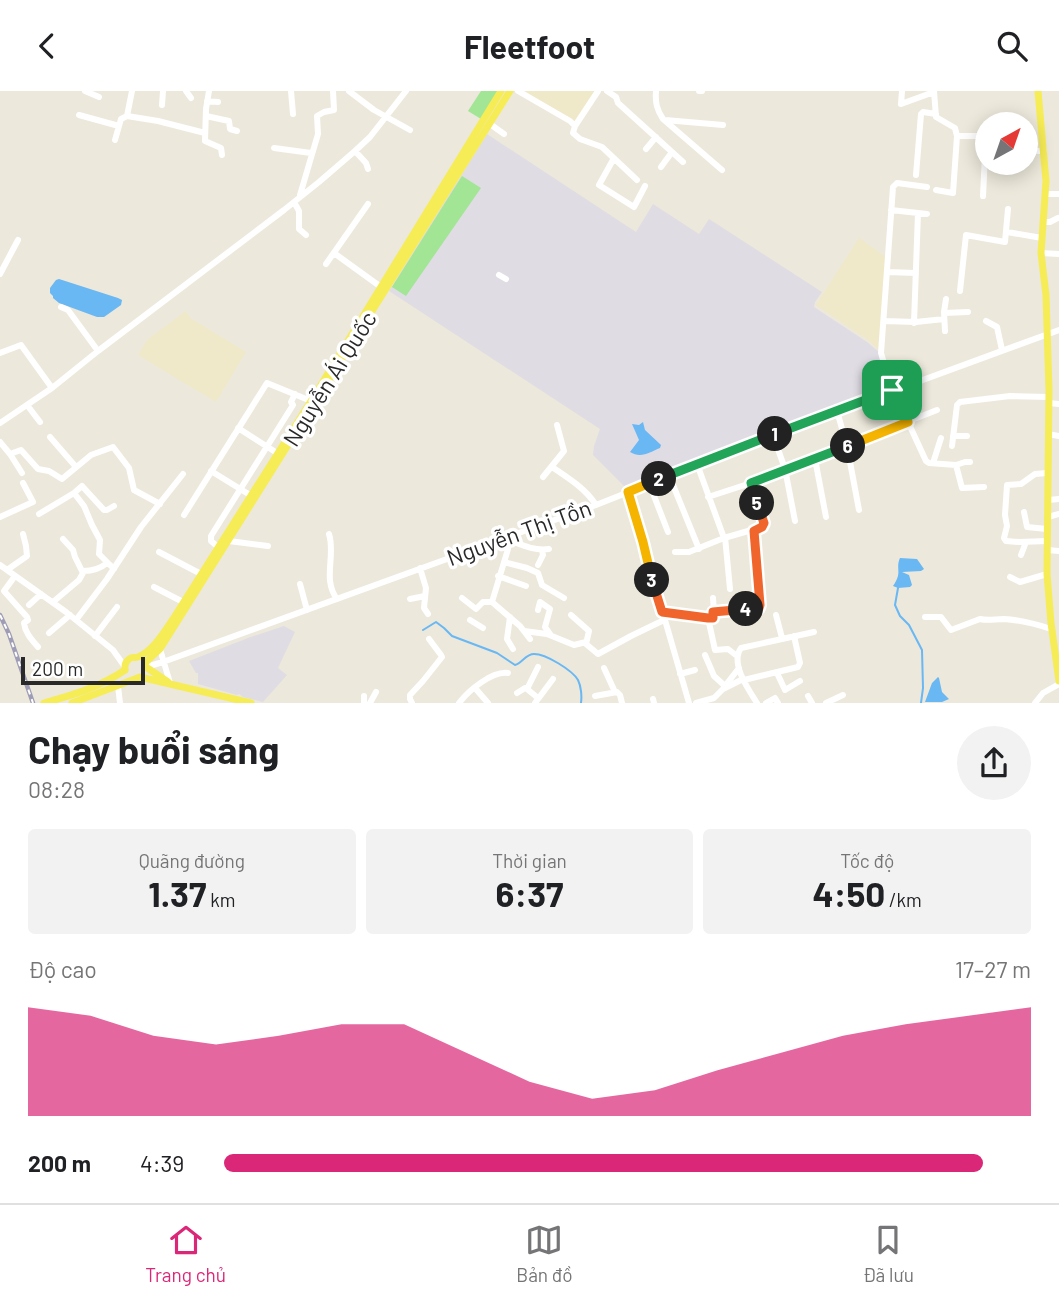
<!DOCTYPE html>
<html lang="vi">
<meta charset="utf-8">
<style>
:root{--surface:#fff;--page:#f2f2f2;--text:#202124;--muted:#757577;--line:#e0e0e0;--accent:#db2777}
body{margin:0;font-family:Barlow,sans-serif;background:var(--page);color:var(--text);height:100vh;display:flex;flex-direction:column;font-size:26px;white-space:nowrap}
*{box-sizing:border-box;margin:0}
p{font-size:23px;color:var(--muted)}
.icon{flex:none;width:38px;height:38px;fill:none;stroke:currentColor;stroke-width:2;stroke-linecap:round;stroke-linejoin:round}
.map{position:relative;height:612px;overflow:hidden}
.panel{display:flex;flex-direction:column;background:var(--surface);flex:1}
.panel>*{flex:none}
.needle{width:46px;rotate:40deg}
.fabs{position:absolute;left:975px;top:21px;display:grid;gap:14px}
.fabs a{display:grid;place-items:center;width:63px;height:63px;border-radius:50%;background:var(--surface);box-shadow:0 4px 18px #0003;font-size:35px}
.scale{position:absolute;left:21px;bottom:18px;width:124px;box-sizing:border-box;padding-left:7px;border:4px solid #292929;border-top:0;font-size:19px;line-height:24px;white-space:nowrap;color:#292929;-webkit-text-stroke:5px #fff;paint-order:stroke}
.pin{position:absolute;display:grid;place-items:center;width:60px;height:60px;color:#fff;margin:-30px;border-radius:14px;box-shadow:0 4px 10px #0006}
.km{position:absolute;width:35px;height:35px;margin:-18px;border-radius:50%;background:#222;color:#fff;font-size:19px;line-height:35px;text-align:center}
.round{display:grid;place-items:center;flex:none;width:74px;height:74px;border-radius:37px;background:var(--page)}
.summary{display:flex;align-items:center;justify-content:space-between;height:119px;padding:0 28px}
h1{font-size:38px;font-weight:700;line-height:52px}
.metrics{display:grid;grid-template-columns:repeat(3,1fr);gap:10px;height:119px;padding:7px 28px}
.metrics div{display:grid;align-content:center;border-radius:7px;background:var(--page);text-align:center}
.metrics b{font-size:35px;font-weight:700}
.metrics small{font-size:19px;font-weight:400}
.metrics p{font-size:19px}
.chart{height:196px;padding:14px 28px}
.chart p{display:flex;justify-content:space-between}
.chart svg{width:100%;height:126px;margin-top:7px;fill:var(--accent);opacity:.7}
ul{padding:0 28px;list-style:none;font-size:23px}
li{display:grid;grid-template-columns:112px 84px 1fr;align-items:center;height:52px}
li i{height:18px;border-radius:9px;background:var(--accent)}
header{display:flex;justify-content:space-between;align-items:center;height:91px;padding:0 28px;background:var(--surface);font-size:32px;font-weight:700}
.dock{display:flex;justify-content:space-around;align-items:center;height:98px;border-top:2px solid var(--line);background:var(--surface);font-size:19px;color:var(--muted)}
.dock a{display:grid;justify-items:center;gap:4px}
.dock .selected{color:var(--accent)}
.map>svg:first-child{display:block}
</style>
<header><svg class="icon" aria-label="back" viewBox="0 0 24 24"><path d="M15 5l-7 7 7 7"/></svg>Fleetfoot<svg class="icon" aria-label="search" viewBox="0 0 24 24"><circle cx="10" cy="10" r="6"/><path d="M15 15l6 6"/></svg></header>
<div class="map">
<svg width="1059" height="612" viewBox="0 0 1059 612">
<rect width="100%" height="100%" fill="#ece8db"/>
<path fill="#e0dce4" d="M487,43L636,141L653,113L699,143L709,128L822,201L815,211L814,216L867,251L880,262L890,298L777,340L628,399L593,364L594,355L600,338L389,200Z
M284,535L295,541L278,577L287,584L263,611L243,606L239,603L237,604L198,593V582H196L189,570L248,547Z"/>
<path fill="#efe9c9" d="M526,0H597L575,32L525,2Z
M859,147L887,167L880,260L868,249L816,214Z
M186,220L190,227L246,261L216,311L138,264L147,249Z"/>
<path fill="#a2e595" d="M481,0H498L481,28L468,20Z
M462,85L481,97L406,205L392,196Z"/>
<path fill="#69b7f3" d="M59,188L118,207L122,209L121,214L104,226H97L59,212L53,207V205L50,202V197L56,189Z
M643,331L645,339L661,354L660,357C650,361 641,368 630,361L639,349L632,333L639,334Z
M900,467L917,468L924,478L921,480L902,481L909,484L912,494L910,496L898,497L893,495C903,481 895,478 900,467Z
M938,586L939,587L942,601L949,608L942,611H925L932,592Z"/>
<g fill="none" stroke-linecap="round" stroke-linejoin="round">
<path stroke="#69b7f3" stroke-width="2" d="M898,497L895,514L900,525L909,534L922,559L923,597L921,612
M423,539L436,531L444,537L452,545L497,562L515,574C522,572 526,563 534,563C546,563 572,579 578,589C581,595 582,605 581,612"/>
<path stroke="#fff" stroke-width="6" d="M85,0L99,6
M186,0L191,7
M209,0L206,18L205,50L221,57L222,64
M291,0L293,23
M349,0L374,19L410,39
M518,0L570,30L575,35
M598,0L575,35L573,42L580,48L602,56L637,89
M607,0L616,6L618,12L683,71
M656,0C655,12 657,19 663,28L722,79
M699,0H702
M902,0L901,13L934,1
M934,0L936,26L955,37L957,45L953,102L936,99
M207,10L218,11
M162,14L163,0
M79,24L119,35
M127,25L158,30L205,42
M206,25L229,30L230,38L237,40
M665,29L723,34
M490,33L504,43
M957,45H981
M115,49L121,28L127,25L132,0
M274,57L311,62
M646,58L656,46
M355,60L366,72L368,78
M1026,60H1044
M614,67L599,94L634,116L645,95
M661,76L672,61
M916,84L921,23L923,21L936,23
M1045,103H1059
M300,104L318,43L317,25L324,21L334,19L333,0
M983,105L985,64L987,61
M294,111L299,120V138L306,144
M891,119L927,123
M1043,131H1050L1058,127
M1007,141L1042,147
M334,162L381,196
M1041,162L1059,163
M326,173L368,113
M887,181L916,182
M0,183L18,149
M499,184L506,188
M960,200L966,144L1005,151L1008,118
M61,216L68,219L98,260
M944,222L968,221
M884,230L916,231L944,228
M986,230L997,236L1002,259
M914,232L918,122
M945,240L944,221L946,208
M0,262L21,254L52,297
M897,298L908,331L926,370L929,372L956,374L962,397L984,396
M892,299L881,262L893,96L897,92L927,96
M1049,312L1059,313
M27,314L40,331
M837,320L847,355L859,419
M0,332L52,297L98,260L284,119L319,91L355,60L370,46L406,0
M238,337L277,362
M1048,343L1059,345
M773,344L785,378L795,430
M953,345H967
M50,346L76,376
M0,351L10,363L21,359L38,378L49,380L62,388L91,364L113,356L129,377L134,399L160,413
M952,355L957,314L960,311L1010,305L1049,306
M10,363L22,382
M815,368L826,426
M933,372L941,347
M697,373L724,447
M956,374L965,371H970
M552,376C568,387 585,397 596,414
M211,380L250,404
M1047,382L1035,383L1021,393L1007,394L1005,424L1007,435L1004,447L1006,450L1019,451L1047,450
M669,384L699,458
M543,386L564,360L557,334
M649,392L668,441
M628,401L689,612
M708,406L751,392L937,319
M1048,409L1059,408
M114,415L107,419H104L82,395L74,402L84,415L92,434L100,449L99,463L114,478
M1024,421L1027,436L1047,438
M39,423L74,402
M184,424L267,292L311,310
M0,426L33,411L23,392
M1048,426L1059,423
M329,443C336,465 322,488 337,508
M509,446L508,458L492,511L520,535L530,548
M725,446L730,498
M509,449C522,454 534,460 549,458
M229,450L268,455
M218,456L211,450V445L293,314L291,311L295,303
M1047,459L1059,460
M159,461L201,483
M675,461H689L724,447L762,436L764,432L751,392
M1021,464L1026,451
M504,471L527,477L538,482L542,494L564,507
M0,474L66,521L113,559L125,576
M538,474L543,464L542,459
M420,477L426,497L424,517L428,523
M7,479L27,465L26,455L23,443
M83,480C93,480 100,478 107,472
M15,485L4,500L27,526L28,529L24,532C25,542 32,549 38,556
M498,485L526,495
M1010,486L1020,491L1047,483
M300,493L307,519
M154,496L183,511
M462,507L476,518L483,511H492
M713,507L714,521
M410,508L425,505
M53,511L79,489L83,482L75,466L73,459L63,448
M29,514L41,503
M538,519L540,511L550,518L545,536L550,543
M662,521L708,527
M571,524L589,540L586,553L598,563L631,545L664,529
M776,524L782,547
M510,526L507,548L513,558
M925,526H941L951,539L980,528C988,530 995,528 1004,528C1020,529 1036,533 1051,538
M76,529L107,488L141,436L183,383
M470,529L483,537
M524,540L547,543L574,554L586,551
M49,542L70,524
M95,545L117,516
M160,558L170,592
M705,564L714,585L725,595
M737,565L728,558L715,559L708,527H713L714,521L760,516L754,440
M146,576L163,571L596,414L773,344L1059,239
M538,576L527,598L538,607
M604,577L615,601
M777,582L785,599L800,590
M680,583L695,579
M744,589L798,576L800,572L794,545
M118,595L120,612
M725,595L739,577
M475,597L488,612
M517,602L525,597L527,598
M595,605L617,601L620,604L622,612
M808,605L812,612
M653,608L654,612
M364,612V605
M370,612L376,601
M412,612L410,608V604L423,590L442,566L441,564L429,548
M459,612C469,599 492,580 508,582
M535,612L553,588
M696,612L714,607L723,598L743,588
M757,612C748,598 730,572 741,557L814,541
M766,612L775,607L778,612
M826,612L843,604
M1035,612L1043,602L1059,593"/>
<path stroke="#f6ec56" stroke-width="7" d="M1038,0L1046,90L1041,162L1046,204L1049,299L1047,483L1051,532L1059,590
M145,572L160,558L177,531L510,0
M146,576L168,591
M125,579C125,575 124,572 128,569C133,564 132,568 138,566C153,560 164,541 173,528L316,302L501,0
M44,612C73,604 100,596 125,579
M72,612L140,586L251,612"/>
<defs>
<path id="rail" d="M0,524L9,543L33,612"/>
</defs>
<use href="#rail" stroke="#9e9db5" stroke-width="4.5"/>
<use href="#rail" stroke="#fff" stroke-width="2" stroke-dasharray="5" stroke-linecap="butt"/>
</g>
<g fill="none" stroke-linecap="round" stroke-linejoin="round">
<defs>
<path id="split-1" d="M775,343L892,299"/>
<path id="split-2" d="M659,388L775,343"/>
<path id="split-3" d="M652,489L643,451L628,401L659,388"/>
<path id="split-4" d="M652,489L662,521L708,527H713V521L746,518"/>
<path id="split-5" d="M746,518L759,517L760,514L754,440L762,436L764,432L757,412"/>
<path id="split-6" d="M757,412L751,392L848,355"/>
<path id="split-7" d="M848,355L908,331L897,298L892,299"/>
</defs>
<use href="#split-1" stroke="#fff" stroke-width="14"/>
<use href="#split-2" stroke="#fff" stroke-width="14"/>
<use href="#split-3" stroke="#fff" stroke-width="14"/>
<use href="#split-4" stroke="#fff" stroke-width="14"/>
<use href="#split-5" stroke="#fff" stroke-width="14"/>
<use href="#split-6" stroke="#fff" stroke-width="14"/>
<use href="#split-7" stroke="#fff" stroke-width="14"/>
<use href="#split-1" stroke="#22a559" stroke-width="9"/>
<use href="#split-2" stroke="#22a559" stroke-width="9"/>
<use href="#split-3" stroke="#f5b400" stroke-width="9"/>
<use href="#split-4" stroke="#f0652b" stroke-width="9"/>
<use href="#split-5" stroke="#f0652b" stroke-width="9"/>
<use href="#split-6" stroke="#22a559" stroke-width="9"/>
<use href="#split-7" stroke="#f5b400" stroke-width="9"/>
</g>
<g text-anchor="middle" stroke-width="7" stroke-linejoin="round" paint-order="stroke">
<g font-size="23" fill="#292929" stroke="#fff">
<text transform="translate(330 288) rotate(-58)" y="8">Nguyễn Ái Quốc</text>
<text transform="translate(519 442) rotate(-20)" y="8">Nguyễn Thị Tồn</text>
</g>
</g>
</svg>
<div class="fabs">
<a><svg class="needle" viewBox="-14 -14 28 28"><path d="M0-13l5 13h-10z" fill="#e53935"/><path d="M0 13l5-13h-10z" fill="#757577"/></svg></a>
</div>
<div class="scale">200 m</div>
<div class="pin" style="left:892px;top:299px;background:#1e9e55"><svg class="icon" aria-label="arrive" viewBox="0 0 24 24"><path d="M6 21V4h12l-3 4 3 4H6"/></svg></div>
<b class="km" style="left:775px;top:343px">1</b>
<b class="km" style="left:659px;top:388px">2</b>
<b class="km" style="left:652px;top:489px">3</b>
<b class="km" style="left:746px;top:518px">4</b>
<b class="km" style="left:757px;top:412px">5</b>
<b class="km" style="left:848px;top:355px">6</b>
</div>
<section class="panel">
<div class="summary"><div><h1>Chạy buổi sáng</h1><p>08:28</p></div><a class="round"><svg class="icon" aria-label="share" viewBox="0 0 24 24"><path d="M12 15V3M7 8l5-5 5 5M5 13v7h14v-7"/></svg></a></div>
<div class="metrics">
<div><p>Quãng đường</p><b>1.37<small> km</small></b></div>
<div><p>Thời gian</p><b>6:37</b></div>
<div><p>Tốc độ</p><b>4:50<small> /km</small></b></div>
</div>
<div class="chart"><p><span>Độ cao</span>17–27 m</p>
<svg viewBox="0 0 160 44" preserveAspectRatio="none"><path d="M0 44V6L10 9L20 16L30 19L40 16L50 12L60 12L70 22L80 32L90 38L100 35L110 28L120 22L130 16L140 12L150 9L160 6V44z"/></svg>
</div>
<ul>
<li><b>200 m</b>4:39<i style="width:94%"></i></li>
</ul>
</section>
<nav class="dock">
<a class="selected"><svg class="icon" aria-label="home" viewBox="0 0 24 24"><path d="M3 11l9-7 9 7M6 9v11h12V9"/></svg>Trang chủ</a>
<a><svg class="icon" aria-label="map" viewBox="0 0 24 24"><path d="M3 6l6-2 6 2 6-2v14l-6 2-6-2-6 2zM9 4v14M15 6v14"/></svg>Bản đồ</a>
<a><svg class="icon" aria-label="saved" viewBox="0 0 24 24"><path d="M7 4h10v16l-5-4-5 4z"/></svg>Đã lưu</a>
</nav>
